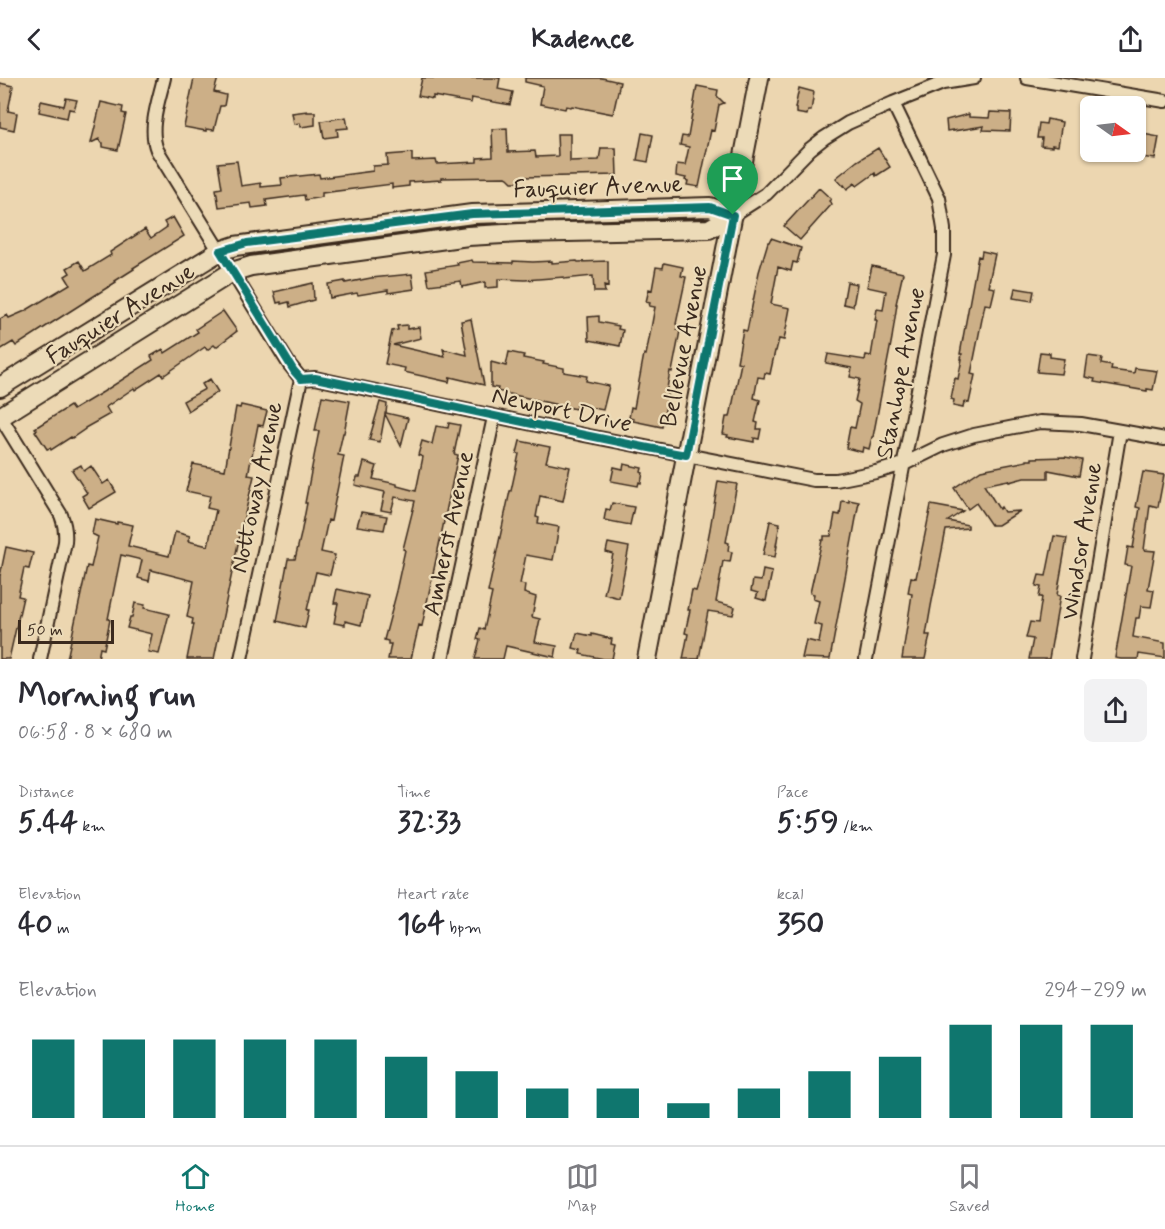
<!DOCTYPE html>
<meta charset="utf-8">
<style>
:root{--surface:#fff;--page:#f2f2f3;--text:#2b2b33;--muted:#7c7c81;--line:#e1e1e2;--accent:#0f766e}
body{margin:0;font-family:Mynerve,sans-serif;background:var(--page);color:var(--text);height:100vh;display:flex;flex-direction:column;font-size:22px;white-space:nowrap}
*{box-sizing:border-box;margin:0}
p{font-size:20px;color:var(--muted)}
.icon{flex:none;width:33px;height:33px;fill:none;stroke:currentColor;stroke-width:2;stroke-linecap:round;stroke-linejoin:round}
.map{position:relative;height:581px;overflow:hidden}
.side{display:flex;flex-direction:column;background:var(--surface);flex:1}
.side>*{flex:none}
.needle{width:39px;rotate:104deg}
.tools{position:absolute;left:1080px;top:18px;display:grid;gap:12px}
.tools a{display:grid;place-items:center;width:66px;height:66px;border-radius:9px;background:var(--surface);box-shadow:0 2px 4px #0004;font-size:30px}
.scale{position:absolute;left:18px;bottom:15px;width:96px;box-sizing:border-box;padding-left:6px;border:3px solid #3b2a1e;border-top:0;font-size:16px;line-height:21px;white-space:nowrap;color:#3b2a1e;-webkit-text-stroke:4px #ecdbb8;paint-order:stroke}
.pin{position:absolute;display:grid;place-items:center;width:51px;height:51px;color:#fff;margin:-62px -26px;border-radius:50% 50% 50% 0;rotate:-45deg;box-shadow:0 0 6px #0007}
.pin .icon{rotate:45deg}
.round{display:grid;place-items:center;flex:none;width:63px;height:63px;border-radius:9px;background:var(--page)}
.head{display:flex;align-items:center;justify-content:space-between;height:102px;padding:0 18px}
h1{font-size:33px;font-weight:700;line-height:45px}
.figures{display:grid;grid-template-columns:repeat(3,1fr);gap:9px;height:102px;padding:6px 18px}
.figures div{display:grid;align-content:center}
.figures b{font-size:30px;font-weight:700}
.figures small{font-size:16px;font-weight:400}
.figures p{font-size:16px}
.chart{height:168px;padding:12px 18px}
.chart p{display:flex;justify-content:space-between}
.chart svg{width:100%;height:108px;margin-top:6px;stroke:var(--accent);stroke-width:6}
header{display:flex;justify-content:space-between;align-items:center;height:78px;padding:0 18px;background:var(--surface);font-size:27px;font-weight:700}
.tab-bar{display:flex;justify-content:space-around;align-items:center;height:84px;border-top:2px solid var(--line);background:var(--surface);font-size:16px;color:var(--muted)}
.tab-bar a{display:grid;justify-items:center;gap:3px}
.tab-bar .selected{color:var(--accent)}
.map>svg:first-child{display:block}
</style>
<header><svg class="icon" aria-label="back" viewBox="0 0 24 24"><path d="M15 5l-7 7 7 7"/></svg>Kadence<svg class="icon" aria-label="share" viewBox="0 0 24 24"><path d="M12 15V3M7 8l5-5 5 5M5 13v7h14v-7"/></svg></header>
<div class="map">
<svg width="1165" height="581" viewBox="0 0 1165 581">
<rect width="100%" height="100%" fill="#ecd6b0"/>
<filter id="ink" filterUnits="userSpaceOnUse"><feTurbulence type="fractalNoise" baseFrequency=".0167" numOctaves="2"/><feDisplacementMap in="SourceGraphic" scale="12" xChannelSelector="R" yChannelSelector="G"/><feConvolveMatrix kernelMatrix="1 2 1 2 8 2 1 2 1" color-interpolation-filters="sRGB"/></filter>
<g filter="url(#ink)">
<path fill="#ccaf87" stroke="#3b2a1e" stroke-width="1.5" d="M194,0H218L214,14L226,17L224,28H220L214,52L206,51V53L184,49Z
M422,0H500L498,11L513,14L510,27L472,20L471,25L433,18V21L418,18Z
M525,0H602L620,4L613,36L572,28L571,29L566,28L565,31L540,26L543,8L525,4Z
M0,5L13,8L8,33L17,35L14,52L0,49Z
M697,8L718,12L717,18L724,25L719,27L714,53L711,52L699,109L687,107L688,103L685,102L686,100L676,98L677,86L685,87L689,69L680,67L682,58L688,59Z
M799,10L814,14L811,33H808L807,37L796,35V30H795Z
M66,20L77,22L74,32L69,31L67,40L39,34L41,23L64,28Z
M101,24L123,29L122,35L126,36L118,72L103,69V65H102L99,61L91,65Z
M307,33V34H315V47L301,49L300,45L294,46L292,35Z
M990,34L1011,35L1010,53L983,52L984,48L953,53V52L947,53L946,42L969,36V39L989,40Z
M346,39L348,50L337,51L338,58L324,60L321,43Z
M1047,41L1062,44L1058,68L1052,67V69L1041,68L1042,60H1037L1039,45L1046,46Z
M507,50L508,74L535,73L536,79L558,78L557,56H570V83L599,82L601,70H616L617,97L524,99L521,100L518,104H512L508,100L506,99L441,100V102L409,104V108L392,110V106L322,115V119L305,122L304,117L266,122L267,128L252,130L251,125L219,129L216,111L222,110L218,85L237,83L241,108L261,105V109L282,107L281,100L319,96L320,100L373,93V88L388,87L387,77L412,75V83L436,82L437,86L477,84V80L493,79L492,51Z
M642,55L653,57L648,84L637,82Z
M1138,55L1159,59L1155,81L1134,78L1136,57L1138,58Z
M878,70L890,89L876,98L875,95L857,108L855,105L847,111L844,107L843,108L836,100L857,83Z
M819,110L831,121L829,123L832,126L800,162L784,148Z
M173,139L184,158L133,190L134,191L115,203L116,204L50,246L16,268L13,264L0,272V241L7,237L9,240L25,233L70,206L65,198L70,195L67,190L79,183L85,193L111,177L110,174L145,151L151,160L167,149L164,144Z
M771,160L801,170L797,185L793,184L791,193L778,189L771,226L790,230L784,262L779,261L776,273H775L770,296L765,295L764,300L758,299L754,320L760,322L755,344L758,345L757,351H761L759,361L754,360V364L727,359L728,357L723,356L726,339H730L741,285L737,284L743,252L747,253L759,194L768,164H769Z
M982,173L995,176L989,204L990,205L989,209L995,210L991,227L985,226L971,296L975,297L969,325L964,324L963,330L953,328L954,322L951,321L955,300L958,301L962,281H961L962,276H960L978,178L981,179Z
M472,182L473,184L513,185V183L533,184L552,183V185L577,183L578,184L608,183V209L604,208L605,214H594L593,198L564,201V199L525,202L498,201V209L485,210V204L462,209L461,203L429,207L426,192L458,187L457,185Z
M664,185L683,189L681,198L686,199L676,246L678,247L677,252L680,253L672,294L670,293L666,316H668L662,349L633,343L634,341L629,340L631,329L634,330L644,276L646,277L647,272L655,229L649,228L650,225L646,224L649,211L652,212L656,189L663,190Z
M872,188L903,195L896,226H897L892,260L873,359H872L869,371L863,369L862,374L846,370L850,349L855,350L860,326L855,323L860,301L850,299L852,290L826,285L828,276L865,282L866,277L871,278L877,242H875L877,231L883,232L886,213L867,209Z
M412,196L414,211L388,215V212L358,217L357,215L330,220L328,206L345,203V205L371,200Z
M847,204L857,206L853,228L843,226Z
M313,205L314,222L290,229L289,224L281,226V224L277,225L274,214Z
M1015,210L1034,213L1032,223L1013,220Z
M223,233L237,253L216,269L214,267L207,272L205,269L163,298L161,295L135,312L134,310L106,329L110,336L85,350V351L72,360L71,359L51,372L50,370L47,371L35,353L37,352L35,350L70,328L73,332L103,314L153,282L151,278L163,271L165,275L198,254L196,251Z
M599,238V244L619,248L618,251L623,252L620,268L589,262L588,239Z
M471,241L484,307L450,299L449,304L404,294L405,290L385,286L392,253L398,252L397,248L407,247V251L419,249L421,260L393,267L445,279L443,271L467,277L461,243Z
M509,274L524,277L523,280L544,284L543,286L564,290V294L587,298L586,303L609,308L603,332L577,327L576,331L497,313L498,310L491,309V284L506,288Z
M1040,274L1050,275V279L1064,281L1061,296L1037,294Z
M1088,278L1102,280L1101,286L1112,288L1111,292L1134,295L1135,290L1157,293L1153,312L1147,311V313L1094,304L1095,301L1085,299Z
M210,301L218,314L188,333L183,323L205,311L202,306Z
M322,318L350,323L344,355H343L338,377L344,378L331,443L328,442L321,474L335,477L330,497L316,494L307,532H309L305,550L277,543L282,518H281L288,481H295L301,456L307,425H305L319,353H315Z
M380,324L387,326L386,335L408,340L401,368L385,336L380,364L369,362Z
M241,327L267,333L263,348L258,347L248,397L254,398L239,461L214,581H187L194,546H192L193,541L187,539L194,503L151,492L149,503L138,500L142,482L121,477L108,541L110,542L104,571L100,570L98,581H67L87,488L91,489L98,459L92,456L95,441L117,446V444L133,447L128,468L169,478L175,454L190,458L188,463L208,468L216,432L207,430L210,418L186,413L193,386L225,392L236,329L240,330Z
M449,345L460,347L454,376L458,377L422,548L419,547L411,581H388L391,566H388V563L384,562L397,513H396L405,472L403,471L415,423L395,419L391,434L381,432L385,414L355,407L357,399H360L364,384L377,388L373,401L397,406V408L416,413L423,379L418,377L422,363L432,366L436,348L448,350Z
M520,363L550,369L546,384L570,389L563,423L540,418L536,439L539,440L538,445L559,449L553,482L526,477L520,506L525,507L524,515L536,519L532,539L540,541L535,564L557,568L555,579L506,568L503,581H475L480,562L477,561L480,550L484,552L492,515L488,514L510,413H511L519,376L517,375Z
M1065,379L1082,382L1079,398L1048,392V400H1024L1009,404L1008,402L984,407L999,431L1001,429L1004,434L1020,433L998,447H991L976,425L968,431L954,410L981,392L1027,383V382H1032V380Z
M624,386L642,390L641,394L643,395L641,405L639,404L638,408L611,403L614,389L623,391Z
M81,387L84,393L91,388L103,406L109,402L116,414L89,430L82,418L87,415L72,392Z
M1143,394L1164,397L1158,429L1150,427L1144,472L1155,473L1148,511L1154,512L1151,529L1141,528L1139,540H1136L1133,559L1165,565V580L1139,576L1138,581H1121L1115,580L1131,488L1125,487L1128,469L1133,470L1140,430L1136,429Z
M718,403L737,406L726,464L729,465L728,473L732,474L730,484L723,483L716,524L735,529L733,537L708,533L699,581H683L688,556L685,555L690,532H688L692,512L696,513L701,497L710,451Z
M849,422L859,424L830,581L802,580L806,562L819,565L822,548L814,546L819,523L813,521L814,516L810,515L822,462H824V458H831L835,436L840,437L842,423L849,424Z
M612,425L634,429L630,447L604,442L606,431L610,432Z
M931,427L963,433L948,443L968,447V450L946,452L931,528L926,557H930L925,581H902L912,516L908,515L911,499L916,500Z
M361,434L387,438L384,452L357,448Z
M770,443L780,445L776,468H777L775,479L763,477Z
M1054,458L1067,460L1057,517L1060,518L1049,581H1029L1033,561L1026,560L1030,544L1038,545L1042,519H1039L1041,509L1036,508L1039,497L1046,498Z
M608,465L629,469L619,520L604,516L613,476L606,474Z
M6,469L33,475L29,491L24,490L18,518L23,519L9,581H0V498Z
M763,492L772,494L766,523L756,520L758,515L751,513L753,502L761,503Z
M337,511L368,518L361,547L345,543V547L334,545L338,525H334Z
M135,525L145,527L144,530L169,536L159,576L148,574L152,556L127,550L130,539H132Z
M577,555L592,558V556L612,561L611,566L615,567L612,581H604L580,576L581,572L573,570Z"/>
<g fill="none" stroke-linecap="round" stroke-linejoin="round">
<defs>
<path id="street" d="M164,0C159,22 148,50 157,72L289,286L301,301L241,581
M1027,0L1165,23
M733,137L766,116L810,71L824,60L848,45L893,25L943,5L974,0
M301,301L315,300L584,357L814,402H836L876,394L904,386L943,367L974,357L1040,344L1081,346L1165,361
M0,338L61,437C65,447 66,454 65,464L40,581
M442,581L494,339
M866,581L944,177V151L939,120L893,25
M1082,581L1120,353"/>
<path id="secondary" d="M0,309L220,173L235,168L472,136L710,129L733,137
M0,339L232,194L251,188L468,158L520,155L709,151L733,137
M647,581L759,0"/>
</defs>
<use href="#street" stroke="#3b2a1e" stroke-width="16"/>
<use href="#secondary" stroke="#3b2a1e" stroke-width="22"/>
<use href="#street" stroke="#ecdbb8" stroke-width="12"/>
<use href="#secondary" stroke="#ecdbb8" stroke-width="18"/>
</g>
</g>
<g fill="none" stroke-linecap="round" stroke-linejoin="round" filter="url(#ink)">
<defs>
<path id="route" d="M710,129L733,137L686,377C562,354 439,325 315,300L301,301L294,293L220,173L247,165L472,136Z"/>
</defs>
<use href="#route" stroke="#fff" stroke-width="12"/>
<use href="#route" stroke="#0f766e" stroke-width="8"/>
</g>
<g text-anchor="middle" stroke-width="4.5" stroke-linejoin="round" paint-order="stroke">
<g font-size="24" fill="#3b2a1e" stroke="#ecdbb8">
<text transform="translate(598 108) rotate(-2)" y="8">Fauquier Avenue</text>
<text transform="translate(120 235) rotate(-32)" y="8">Fauquier Avenue</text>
<text transform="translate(683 268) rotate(-79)" y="8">Bellevue Avenue</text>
<text transform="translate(900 295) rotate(-79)" y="8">Stanhope Avenue</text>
<text transform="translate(562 331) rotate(12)" y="8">Newport Drive</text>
<text transform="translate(256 409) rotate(-78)" y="8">Nottoway Avenue</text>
<text transform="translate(448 455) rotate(-78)" y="8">Amherst Avenue</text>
<text transform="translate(1081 463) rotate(-81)" y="8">Windsor Avenue</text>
</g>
</g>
</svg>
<div class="tools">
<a><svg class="needle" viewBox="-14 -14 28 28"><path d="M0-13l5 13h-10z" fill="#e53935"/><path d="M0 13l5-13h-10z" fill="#7c7c81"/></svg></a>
</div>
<div class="scale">50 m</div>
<div class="pin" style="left:733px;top:137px;background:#1e9e55"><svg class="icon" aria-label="arrive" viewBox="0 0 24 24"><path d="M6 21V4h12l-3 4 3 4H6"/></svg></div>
</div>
<section class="side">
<div class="head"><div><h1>Morning run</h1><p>06:58 · 8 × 680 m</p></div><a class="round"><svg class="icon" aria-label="share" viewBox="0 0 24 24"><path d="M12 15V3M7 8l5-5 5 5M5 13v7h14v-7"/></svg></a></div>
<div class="figures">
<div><p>Distance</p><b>5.44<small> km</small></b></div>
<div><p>Time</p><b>32:33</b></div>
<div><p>Pace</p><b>5:59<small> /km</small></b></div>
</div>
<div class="figures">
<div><p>Elevation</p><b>40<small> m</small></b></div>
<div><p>Heart rate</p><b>164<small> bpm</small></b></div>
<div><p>kcal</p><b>350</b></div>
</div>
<div class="chart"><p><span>Elevation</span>294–299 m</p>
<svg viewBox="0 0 160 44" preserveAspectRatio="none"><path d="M5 44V12M15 44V12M25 44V12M35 44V12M45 44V12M55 44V19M65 44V25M75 44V32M85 44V32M95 44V38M105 44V32M115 44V25M125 44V19M135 44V6M145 44V6M155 44V6"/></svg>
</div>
</section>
<nav class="tab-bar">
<a class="selected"><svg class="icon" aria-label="home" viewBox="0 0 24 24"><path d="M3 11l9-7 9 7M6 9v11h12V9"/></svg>Home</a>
<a><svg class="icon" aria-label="map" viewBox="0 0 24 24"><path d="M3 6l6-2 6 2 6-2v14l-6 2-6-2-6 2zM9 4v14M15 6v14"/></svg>Map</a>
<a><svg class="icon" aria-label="saved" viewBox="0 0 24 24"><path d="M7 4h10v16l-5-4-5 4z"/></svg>Saved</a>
</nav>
